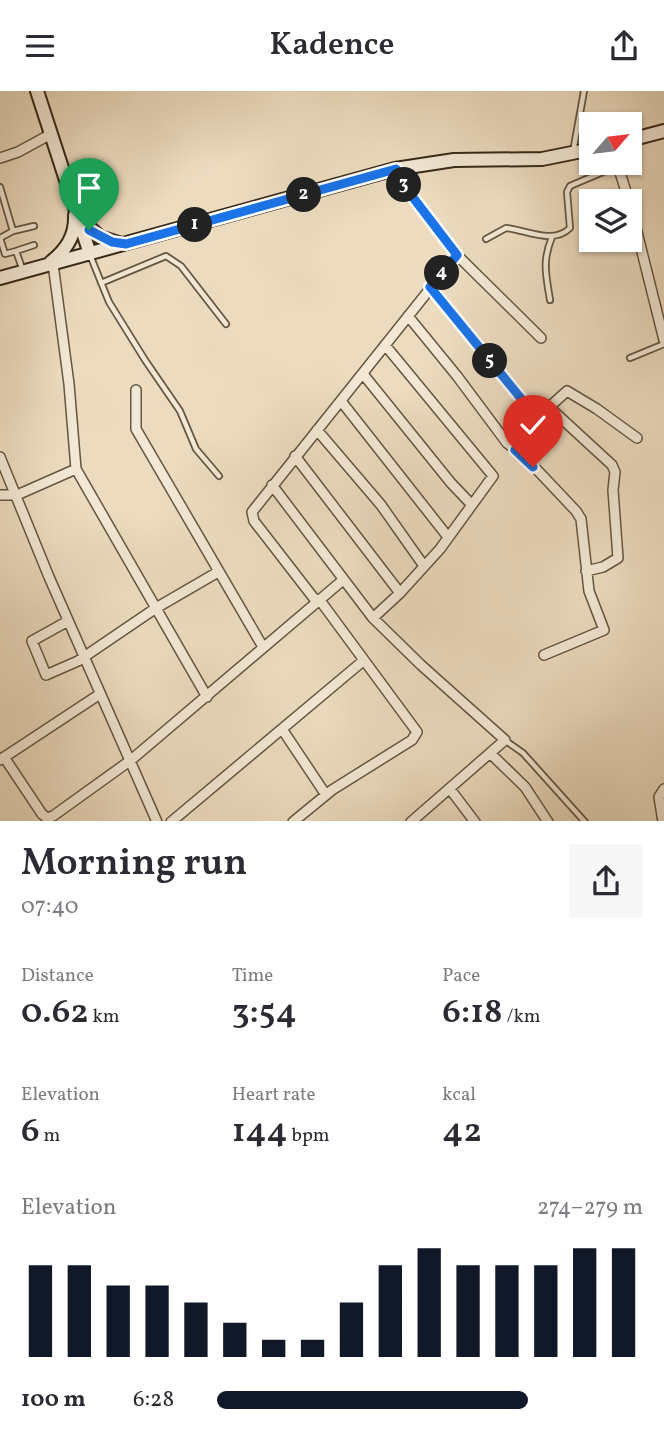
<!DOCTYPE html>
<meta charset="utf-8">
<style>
:root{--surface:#fff;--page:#f7f7f7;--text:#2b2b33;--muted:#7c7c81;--accent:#111827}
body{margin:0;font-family:Vollkorn,serif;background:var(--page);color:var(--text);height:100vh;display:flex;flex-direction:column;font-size:26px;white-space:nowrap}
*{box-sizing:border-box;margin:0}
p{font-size:23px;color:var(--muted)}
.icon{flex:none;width:38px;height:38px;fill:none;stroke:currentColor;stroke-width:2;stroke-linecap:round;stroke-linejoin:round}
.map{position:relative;height:730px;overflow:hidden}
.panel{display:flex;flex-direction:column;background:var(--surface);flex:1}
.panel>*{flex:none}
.needle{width:46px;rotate:62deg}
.fabs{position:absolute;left:579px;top:21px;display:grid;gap:14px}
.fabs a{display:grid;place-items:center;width:63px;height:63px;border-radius:0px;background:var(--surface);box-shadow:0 2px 5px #0004;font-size:35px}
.pin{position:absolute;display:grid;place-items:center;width:60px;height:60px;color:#fff;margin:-72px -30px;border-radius:50% 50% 50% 0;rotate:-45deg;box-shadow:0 0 7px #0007}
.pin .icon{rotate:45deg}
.km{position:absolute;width:35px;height:35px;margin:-18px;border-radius:50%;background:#222;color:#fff;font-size:19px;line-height:35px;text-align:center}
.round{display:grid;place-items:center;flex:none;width:74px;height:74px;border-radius:0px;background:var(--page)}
.head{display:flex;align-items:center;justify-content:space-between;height:119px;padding:0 21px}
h1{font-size:38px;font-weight:600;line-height:52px}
.figures{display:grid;grid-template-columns:repeat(3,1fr);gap:10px;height:119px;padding:7px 21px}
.figures div{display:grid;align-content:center}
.figures b{font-size:35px;font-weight:600}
.figures small{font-size:19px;font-weight:400}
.figures p{font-size:19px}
.chart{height:196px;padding:14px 21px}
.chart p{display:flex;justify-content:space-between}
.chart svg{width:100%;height:126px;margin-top:7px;stroke:var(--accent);stroke-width:6}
ul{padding:0 21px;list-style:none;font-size:23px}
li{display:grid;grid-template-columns:112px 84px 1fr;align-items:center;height:52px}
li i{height:18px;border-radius:9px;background:var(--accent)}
header{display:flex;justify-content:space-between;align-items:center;height:91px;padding:0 21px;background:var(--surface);font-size:32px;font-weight:600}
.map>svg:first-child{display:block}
</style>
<header><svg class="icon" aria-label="menu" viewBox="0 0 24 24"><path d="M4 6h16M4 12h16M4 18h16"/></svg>Kadence<svg class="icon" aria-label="share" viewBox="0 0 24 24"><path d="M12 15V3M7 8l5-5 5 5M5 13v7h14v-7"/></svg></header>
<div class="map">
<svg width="664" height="731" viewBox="0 0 664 731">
<rect width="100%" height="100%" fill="#ecdbbf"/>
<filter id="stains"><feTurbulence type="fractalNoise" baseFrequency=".00286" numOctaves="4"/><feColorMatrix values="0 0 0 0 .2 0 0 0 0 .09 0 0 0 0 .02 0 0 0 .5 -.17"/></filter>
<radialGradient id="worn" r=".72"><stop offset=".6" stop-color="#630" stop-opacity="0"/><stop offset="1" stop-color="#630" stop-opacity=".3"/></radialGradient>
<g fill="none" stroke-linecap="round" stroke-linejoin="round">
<defs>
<path id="service" d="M573,61L584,0
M0,96L13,140
M486,148L506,137C526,139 553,154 570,137L567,101L570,95L617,75
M16,160L34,154
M90,164L109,211L145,269L180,320L196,358L219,385
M23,180L16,160L5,163L0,147L13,140L34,135
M101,192L166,165L181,175L226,233
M550,209C546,184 542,170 552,146
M630,267L664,253
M506,650L523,662L585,731"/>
<path id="minor" d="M0,67L18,61L51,43
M617,72L629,110
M395,78L405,96L457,164L541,247
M630,113L664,249
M431,196L537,327L567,300L597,318L637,347
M408,225L457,285L507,352L524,365L576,420L581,428L589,500L604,539L544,564
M363,283L451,392L471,413
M136,299V338L263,556
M341,310L448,446
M549,316L612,374L615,381L613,399L618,467L603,476L586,480
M317,339L381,414L424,475
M515,359L537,327
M295,365L400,502
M0,366L49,486L157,731
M76,378L207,606
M272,394L373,527L421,574L505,649L411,731
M0,404H17L76,378L69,293L53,173
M316,510L254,430L252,421L457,164
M373,527L400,502L440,458L493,385L385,254
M68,530L32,550L46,584L78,570L156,517L218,481
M282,638L326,704
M490,662L525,696L548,731
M4,666L42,723L47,727L53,725L131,669L343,489
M0,669L100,603
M450,698L475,731
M171,731L363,570
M293,731L332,699L412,649L417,641L319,508
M663,731L659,706L664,698"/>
<path id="secondary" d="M37,0L90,163
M630,49L664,40
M81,129L100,146L122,153
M51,171C66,159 76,145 75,124
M0,187L395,78L454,69L542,68L592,58"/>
</defs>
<use href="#service" stroke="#645641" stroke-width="8"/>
<use href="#minor" stroke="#645641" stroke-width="12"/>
<use href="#secondary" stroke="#372917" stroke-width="16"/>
<use href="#service" stroke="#f3e8d5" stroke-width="4.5"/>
<use href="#minor" stroke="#f3e8d5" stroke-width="9"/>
<use href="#secondary" stroke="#f3e8d5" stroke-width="12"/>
</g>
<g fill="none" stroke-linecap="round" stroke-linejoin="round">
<defs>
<path id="route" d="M89,139L112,151L126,153L396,78L405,96L457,164L430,196L537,327L515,359L533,376"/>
</defs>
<use href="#route" stroke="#fff" stroke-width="14"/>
<use href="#route" stroke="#1a73e8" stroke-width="9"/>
</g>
<rect width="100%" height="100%" filter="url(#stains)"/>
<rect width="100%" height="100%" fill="url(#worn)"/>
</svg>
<div class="fabs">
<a><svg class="needle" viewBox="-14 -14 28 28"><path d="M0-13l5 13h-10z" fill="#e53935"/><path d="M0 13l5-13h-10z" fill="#7c7c81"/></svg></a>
<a><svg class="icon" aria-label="layers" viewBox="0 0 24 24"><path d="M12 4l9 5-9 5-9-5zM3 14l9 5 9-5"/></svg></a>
</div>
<div class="pin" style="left:89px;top:139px;background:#1e9e55"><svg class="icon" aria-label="arrive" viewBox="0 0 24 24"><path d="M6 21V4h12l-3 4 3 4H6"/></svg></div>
<div class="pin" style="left:533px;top:376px;background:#d93025"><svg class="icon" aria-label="check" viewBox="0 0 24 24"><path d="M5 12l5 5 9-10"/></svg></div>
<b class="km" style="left:195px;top:134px">1</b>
<b class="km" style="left:304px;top:104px">2</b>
<b class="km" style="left:404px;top:94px">3</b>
<b class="km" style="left:442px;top:182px">4</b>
<b class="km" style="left:490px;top:270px">5</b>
</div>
<section class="panel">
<div class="head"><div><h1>Morning run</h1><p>07:40</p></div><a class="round"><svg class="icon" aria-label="share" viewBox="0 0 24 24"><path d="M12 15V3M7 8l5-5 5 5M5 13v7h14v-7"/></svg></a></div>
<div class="figures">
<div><p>Distance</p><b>0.62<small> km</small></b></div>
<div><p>Time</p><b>3:54</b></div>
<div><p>Pace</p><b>6:18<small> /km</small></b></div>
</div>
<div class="figures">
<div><p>Elevation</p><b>6<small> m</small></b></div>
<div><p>Heart rate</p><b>144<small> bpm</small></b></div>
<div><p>kcal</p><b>42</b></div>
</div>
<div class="chart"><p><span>Elevation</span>274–279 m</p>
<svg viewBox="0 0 160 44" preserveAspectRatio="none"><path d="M5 44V12M15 44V12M25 44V19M35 44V19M45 44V25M55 44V32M65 44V38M75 44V38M85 44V25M95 44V12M105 44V6M115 44V12M125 44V12M135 44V12M145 44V6M155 44V6"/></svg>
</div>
<ul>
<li><b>100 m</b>6:28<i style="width:73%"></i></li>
</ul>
</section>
